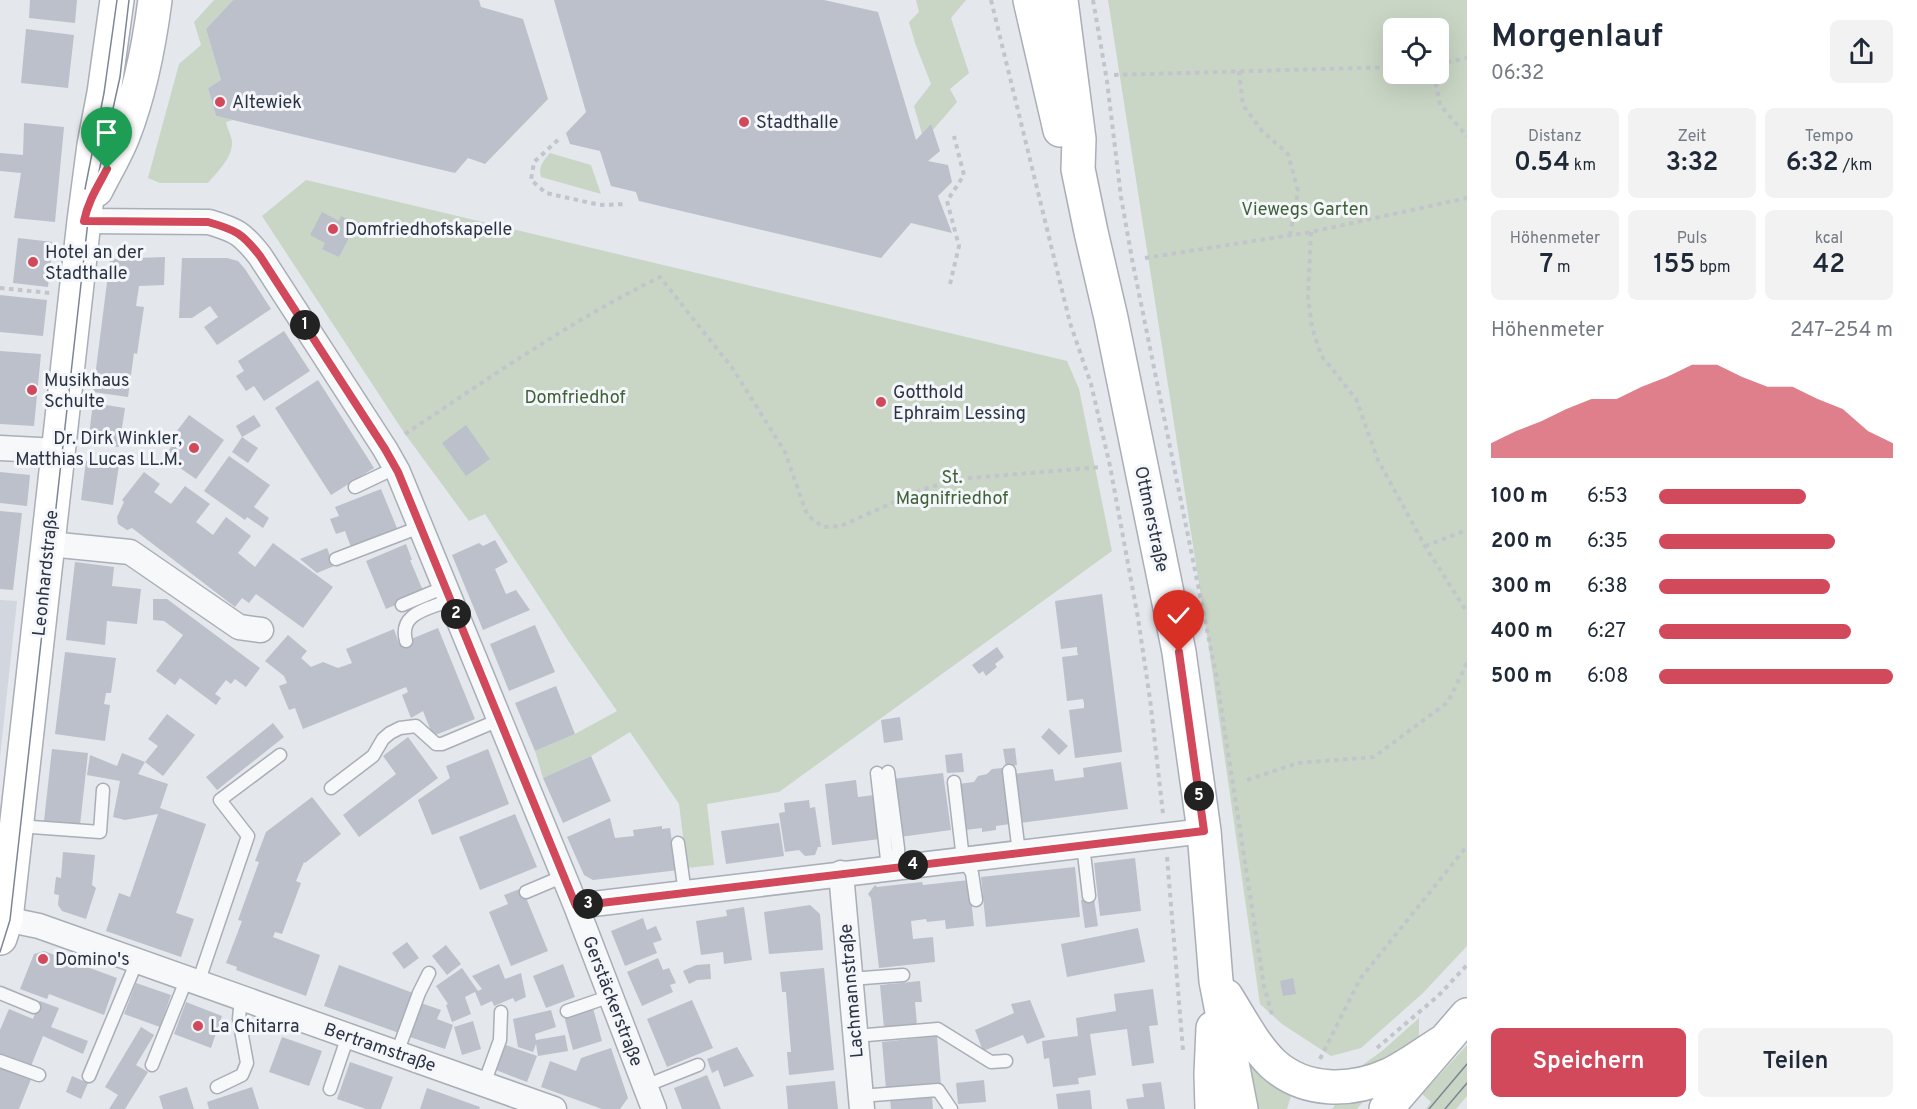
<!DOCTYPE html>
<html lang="de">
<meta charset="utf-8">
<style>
:root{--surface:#fff;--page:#f2f2f3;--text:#1f2937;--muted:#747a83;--accent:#d1495b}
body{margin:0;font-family:Overpass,sans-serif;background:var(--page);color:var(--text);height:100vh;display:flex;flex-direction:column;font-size:22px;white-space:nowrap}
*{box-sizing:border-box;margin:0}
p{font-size:20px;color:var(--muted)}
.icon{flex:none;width:33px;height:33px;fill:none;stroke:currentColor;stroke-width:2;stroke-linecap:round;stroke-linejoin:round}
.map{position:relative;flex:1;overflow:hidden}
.side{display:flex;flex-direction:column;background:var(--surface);width:450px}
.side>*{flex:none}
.fabs{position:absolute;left:1383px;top:18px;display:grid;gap:12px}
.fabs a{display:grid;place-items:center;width:66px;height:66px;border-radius:9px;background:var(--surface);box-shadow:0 6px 24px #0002;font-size:30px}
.pin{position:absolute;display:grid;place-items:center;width:51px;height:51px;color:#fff;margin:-62px -26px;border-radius:50% 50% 50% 0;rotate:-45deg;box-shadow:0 0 6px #0007}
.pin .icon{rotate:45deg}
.km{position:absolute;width:30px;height:30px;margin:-15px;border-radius:50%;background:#222;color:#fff;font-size:16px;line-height:30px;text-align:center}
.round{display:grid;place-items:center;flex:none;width:63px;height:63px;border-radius:9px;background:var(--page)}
.overview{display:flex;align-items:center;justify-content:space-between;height:102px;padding:0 24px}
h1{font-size:33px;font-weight:600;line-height:45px}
.figures{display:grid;grid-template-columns:repeat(3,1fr);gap:9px;height:102px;padding:6px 24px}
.figures div{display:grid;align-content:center;border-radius:9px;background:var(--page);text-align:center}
.figures b{font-size:26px;font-weight:600}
.figures small{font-size:16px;font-weight:400}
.figures p{font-size:16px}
.chart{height:168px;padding:12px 24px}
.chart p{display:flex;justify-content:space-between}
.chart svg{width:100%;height:108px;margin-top:6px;fill:var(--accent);opacity:.7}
.cta{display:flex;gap:12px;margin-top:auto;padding:12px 24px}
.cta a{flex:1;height:69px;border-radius:9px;background:var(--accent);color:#fff;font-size:24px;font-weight:600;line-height:69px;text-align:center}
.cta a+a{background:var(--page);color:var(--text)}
ul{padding:0 24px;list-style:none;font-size:20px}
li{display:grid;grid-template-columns:96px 72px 1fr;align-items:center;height:45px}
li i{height:15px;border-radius:8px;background:var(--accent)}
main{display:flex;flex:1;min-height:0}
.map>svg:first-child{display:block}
</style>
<main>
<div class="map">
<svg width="1467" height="1109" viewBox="0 0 1467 1109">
<rect width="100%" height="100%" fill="#e4e7ec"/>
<path fill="#d2d6de" d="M0,600L17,601L0,757Z"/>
<path fill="#c9d6c5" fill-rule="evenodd" d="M214,0H233L206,29L221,80L208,88L216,116L233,120L226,122C227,128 231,135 232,141C233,158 217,172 208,183H160L148,178L179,64L201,45L194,22Z
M916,0H966L951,18L969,73L950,89L957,102L932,131L922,134L914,106L931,84L915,43L909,22L919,12Z
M1108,0H1467V946L1423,993L1361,1048L1331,1056L1282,1024L1260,1004L1209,648ZM1394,28H1438V74H1394Z
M550,153L591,165L601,194L541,177C538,167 543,161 550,153Z
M306,180L1067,361L1079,389L1112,551L779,792L707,804L714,865L687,868L679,804L630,732L591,756L543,778L535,751L575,734L617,711L569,642L485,514L469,521L405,434L262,216Z
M1419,1018V1042L1410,1052L1354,1071L1382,1051Z
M1467,1045V1096L1456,1109H1426L1431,1102L1422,1094Z
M1252,1057L1294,1086L1287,1109H1253L1249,1062Z
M1343,1094H1369L1357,1109H1332Z"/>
<path fill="#bbc0ca" d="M30,0H77L75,23L29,18Z
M233,0H479L481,7L523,19L548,99L485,164L468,158L455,173L216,116L208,88L221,80L206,29Z
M554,0H824L878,12L916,140L931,124L940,151L928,161L948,165L952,182L938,196L952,233L911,223L881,258L639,201L636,192L611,186L600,151L570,144L566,133L586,112Z
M26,29L74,35L68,88L21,83Z
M24,123L64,127L55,222L14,218L21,173L0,171V153L23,155Z
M322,212L339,221L341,216L356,224L339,257L322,249L325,243L310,235Z
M18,238L53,242L48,287L13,283Z
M165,257L164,285L139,286L136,306L144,307L137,354L134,353L128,397L93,392L110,259Z
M182,258H227L238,261L245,269L271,309L217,345L204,327L218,317L210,306L192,318H179Z
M0,295L47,300L43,336L0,332Z
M284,331L310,371L264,401L254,386L246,391L236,376L244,371L238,361Z
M0,351L41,354L34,426L0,424Z
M318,380L374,468L331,495L275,408Z
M93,403L125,408L119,447L88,443Z
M189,415L224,440L196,479L164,457L180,434L177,431Z
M254,415L261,426L242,437L236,426Z
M466,425L490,459L466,476L442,443Z
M242,437L258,448L248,463L232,452Z
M229,456L270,485L254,507L269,518L263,528L247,517L245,520L204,491Z
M86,461L119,465L113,505L81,500Z
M0,472L30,475L27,506L0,503Z
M144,472L160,484L154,492L171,504L185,486L210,504L196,522L213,535L226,517L251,536L238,553L255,567L273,543L333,587L303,628L256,594L249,603L242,598L235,607L132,528L127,530L118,524L117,517L124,502L122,500Z
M381,489L397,528L351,547L345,531L336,534L330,519L339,516L335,507Z
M0,511L22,513L13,590L0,589Z
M495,540L508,562L495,569L506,594L516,590L530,610L483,630L452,555L479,543L483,546Z
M406,544L412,560H410L424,593L386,609L366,561Z
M327,548L334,566L317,573L300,559Z
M75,562L114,567L112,586L141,589L137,624L107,621L105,645L66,640Z
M1102,594L1122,752L1075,758L1069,710L1084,708V703L1083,699L1067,701L1062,657L1078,655L1077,651V647L1061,649L1055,601Z
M153,599H167L260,668L246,687L235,679L231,684L226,680L215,694L221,698L216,705L180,678L175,685L156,671L183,635L164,621L153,620Z
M535,625L555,672L509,691L490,644Z
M438,628L475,719L433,736L423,711L411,718L402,695L408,692L406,687L303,729L295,708L289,710L279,686L287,683L284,676L265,661L288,635L307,651L301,658L311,667L323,662L338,668L352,663L346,649L394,629L399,644Z
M997,647L1004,657L995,664L997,667L986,676L983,671L979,674L972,665Z
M65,652L116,658L111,693H106L105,699L104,704L110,705L105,741L55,734Z
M556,686L575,734L535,751L515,703Z
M167,714L195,735L163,776L145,762L158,746L148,739Z
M900,717L903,740L884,743L881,720Z
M273,723L284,737L217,790L206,777Z
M1049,728L1068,746L1059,755L1041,737Z
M408,737L438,778L359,837L343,815L396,774L383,756Z
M1015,748L1017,765L1006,767L1003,749Z
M52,749L88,753L80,825L44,821Z
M488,749L509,804L432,835L418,800L450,778L446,766Z
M122,753L145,762L138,774L168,784L160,808L206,824L176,913L194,919L181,957L106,931L119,893L130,897L158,814L125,820L113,817L120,781L87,775L90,755L117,766Z
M962,753L964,772L947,773L945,755Z
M591,756L611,801L563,823L543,778Z
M1121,762L1128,809L1020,823L1013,774L1053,769L1055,781L1084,777L1083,768Z
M1003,768L1010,824L996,826V830L982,832V828L965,830L958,784L974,782L978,776L987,774L992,769Z
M943,773L951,830L900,837L892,779Z
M856,780L858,797L874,795L880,839L832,845L825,784Z
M312,797L341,834L305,863L304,862L296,881L301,883L282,934L275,932L273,937L320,955L306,996L236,970L237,967L226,963L242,921L238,920L259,862L255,861L266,832Z
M809,800L810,808L815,807L821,847H818L815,855L805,856L799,850L785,852L779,813L785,812L784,803Z
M515,814L537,867L480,890L459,837Z
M610,818L615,838L634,836L633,830L662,826V829L670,828L673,849H676L679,870L593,880L584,875L567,837Z
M779,823L784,856L726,864L721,831Z
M63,852L95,855L92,885L96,888L86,919L62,911L58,905L59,895L54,894L56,877L61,878Z
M1135,858L1141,911L1100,916L1094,863Z
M1075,867L1080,917L986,927L981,877Z
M969,880L974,926L946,929L945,920L927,922L926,919L911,921L913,939L933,937L935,962L879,968L871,898L868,894L875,885L877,887L922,882L923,885Z
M522,888L548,951L511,966L489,912L508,904L504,895Z
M1094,899L1098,926L1085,928L1081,900Z
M810,905L820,914L823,950L769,954L764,912Z
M744,907L752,960L724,964L723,952L701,955L696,921L727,916L726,910Z
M643,918L647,930L656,926L662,940L653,943L657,953L625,966L611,931Z
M1138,928L1145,962L1067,977L1061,944Z
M407,942L419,958L404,969L392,953Z
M446,945L461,964L447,975L432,956Z
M44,951L117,978L104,1015L49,994L47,999L20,989L34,954Z
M658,958L663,970L669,968L676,983L670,985L673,992L642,1006L627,972Z
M499,964L505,979L521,973L526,997L515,1002L513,998L494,1006L492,1001L481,1006L475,992L465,997L471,1014L452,1022L446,1005L448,1004L436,986L462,968L478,991L482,989L472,976Z
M563,964L575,997L546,1008L533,976Z
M710,964L711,979L697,980L689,984L683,971L696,965Z
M339,965L413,993L399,1033L324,1006Z
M824,968L834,1070L789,1075L787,1052H791L786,992H782L780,972Z
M1293,978L1296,994L1283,996L1280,981Z
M920,981L922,1002H915L917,1025L884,1028L880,985Z
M136,983L171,995L160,1027L124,1014Z
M1153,989L1158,1025L1149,1026L1154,1063L1132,1066L1127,1029L1090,1034L1096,1075L1078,1078L1079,1084L1053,1087L1049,1058L1044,1059L1042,1041L1078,1036L1076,1018L1116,1011L1114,994Z
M692,1000L713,1048L667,1067L647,1019Z
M1030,1000L1045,1037L1027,1044L1023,1035L983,1051L975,1030L1014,1013L1011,1004Z
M40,1001L59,1008L51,1027L88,1041L83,1054L43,1036L31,1066L0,1054V1030L9,1009L33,1019Z
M186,1002L222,1016L211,1048L174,1034Z
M421,1003L441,1010L437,1019L453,1025L445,1049L410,1037Z
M593,1008L602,1041L573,1050L564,1016Z
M551,1010L556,1027L535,1034L536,1040L565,1035L568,1051L538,1056L536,1044L533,1052L518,1047L513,1019Z
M473,1021L481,1049L462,1055L454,1027Z
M141,1027L154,1035L136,1065L148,1072L125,1109H109L118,1095L105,1087Z
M937,1036L941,1085L886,1090L882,1042Z
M282,1037L322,1051L309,1086L269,1072Z
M506,1045L537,1056L527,1082L496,1070Z
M737,1047L754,1076L724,1087L718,1070L712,1073L707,1059Z
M611,1048L628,1098L620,1109H602L541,1087L550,1061L576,1071L581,1058Z
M350,1062L393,1077L381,1109H366L337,1099Z
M0,1066L31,1079L19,1109H0Z
M707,1075L721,1109H682L674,1088Z
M72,1076L88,1083L81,1099L66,1092Z
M984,1080L986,1102L958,1104L956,1083Z
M835,1081L838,1109H788L786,1086Z
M1161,1082L1165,1109H1128L1126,1099L1144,1097L1142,1084Z
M187,1087L194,1109H163L159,1096Z
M252,1087L259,1109H209L207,1102Z
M427,1088L480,1107L479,1109H420Z
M1090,1090L1092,1109H1058L1056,1094Z
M932,1095L933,1109H891L890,1099Z"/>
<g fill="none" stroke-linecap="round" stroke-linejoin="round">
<defs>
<path id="lane" d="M355,487L395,468
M336,559L420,527
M402,605L445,587
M406,641C398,612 430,609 450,600
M1009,771L1019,853
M888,772L898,848L899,867
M877,773L888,868
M954,782L963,859L972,873L976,900
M331,788L373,756L383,739L390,733L400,728L416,726L436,744H442L499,720
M18,826L100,832L103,790
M678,843L685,893
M1083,845L1089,896
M526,892L564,876
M850,979L903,975
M198,983L248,836L220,800L280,755
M0,993L34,1007
M567,1011L611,996
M855,1036L938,1029L991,1062L1006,1061
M397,1053L419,993L429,973
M0,1061L39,1075
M152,1065L187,978
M89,1076L137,961
M484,1084L500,1040L501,1012
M645,1086L698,1065
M217,1087L242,1075L247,1063L239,1019L241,998
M330,1089L348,1036
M860,1096L938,1090L951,1109"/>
<path id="street" d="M84,221L209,222C236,230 242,233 260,256L385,449L398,472L576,906L654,1109
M0,448L58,451
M49,544L130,552L239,627L261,630
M841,873L862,1109
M576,906L1204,831
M0,918L39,926L554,1109"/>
<path id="secondary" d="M1030,0L1060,130
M1061,0L1079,139L1078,169L1091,232L1111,318L1179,652L1204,831L1216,981L1241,1109
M96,190C105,172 116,154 123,136C140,93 149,46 155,0
M0,938L6,919L84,221L94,145L104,93L117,0
M1226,996C1240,1018 1254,1046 1273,1064C1305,1093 1351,1092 1389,1075C1408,1066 1426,1052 1444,1041
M1212,1109L1211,1074L1213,1028
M1386,1109L1467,1015"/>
</defs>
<use href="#lane" stroke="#a9aeb7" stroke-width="15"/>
<use href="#street" stroke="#a9aeb7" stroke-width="27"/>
<use href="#secondary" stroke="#a9aeb7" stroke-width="36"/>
<path stroke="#c2c5cb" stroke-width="4" stroke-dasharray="4.5 4.5" stroke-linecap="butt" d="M991,0L1070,323L1091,384L1110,466L1138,618L1150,699L1163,814
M1093,0L1107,81L1121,197L1132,259L1216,674L1264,986L1273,1018
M1438,64L1467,58
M1239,71L1243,105L1262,131L1288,154L1298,191L1290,235
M1434,74L1440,105L1467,136
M1114,75L1394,67
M558,140L534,162L531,180L546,193L600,205L626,204
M1311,232L1308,297L1312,327L1321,355L1356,399L1378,460L1425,546L1467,612
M1145,258L1311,232L1467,198
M950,284L959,246L947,201L964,175L954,136
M0,288L50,293
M405,434C488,379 570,321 660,277L733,369L785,452L807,515L823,527L841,526L921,490L958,479L1102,467
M1425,546L1467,530
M1247,780L1298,763L1374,757L1448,702L1467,663
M1167,857L1183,1050
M1377,1048L1438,996L1467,965
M1320,1059L1360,979L1467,846"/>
<use href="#lane" stroke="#f7f8fa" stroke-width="12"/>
<use href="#street" stroke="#f7f8fa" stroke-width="24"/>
<use href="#secondary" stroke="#fff" stroke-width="33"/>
<path stroke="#7d8696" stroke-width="1.5" d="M85,189L104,93L117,0
M0,952L10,920L88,221L120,77L129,0
M1429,1109L1467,1064
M1445,1109L1467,1083"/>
</g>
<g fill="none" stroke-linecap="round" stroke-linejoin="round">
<defs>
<path id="route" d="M107,169C98,186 88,201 84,221L208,222C236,230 242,233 260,256L385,449L398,472L576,906L1204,831L1179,652"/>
</defs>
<use href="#route" stroke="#fff" stroke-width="12"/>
<use href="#route" stroke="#d1495b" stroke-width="8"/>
</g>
<g fill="#d1495b" stroke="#f4f6f9" stroke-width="2">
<circle cx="220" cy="102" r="6"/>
<circle cx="744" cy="122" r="6"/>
<circle cx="333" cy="229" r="6"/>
<circle cx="33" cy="262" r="6"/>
<circle cx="32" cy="390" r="6"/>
<circle cx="881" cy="402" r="6"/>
<circle cx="194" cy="448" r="6"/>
<circle cx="43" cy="959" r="6"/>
<circle cx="198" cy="1026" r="6"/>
</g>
<g text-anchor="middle" stroke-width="6" stroke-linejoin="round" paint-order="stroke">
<g font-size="18" fill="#2b3445" stroke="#f4f6f9" text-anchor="start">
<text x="232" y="108">Altewiek</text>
<text x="756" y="128">Stadthalle</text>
<text x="345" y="235">Domfriedhofskapelle</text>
<text x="45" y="258">Hotel an der<tspan x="45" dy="21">Stadthalle</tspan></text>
<text x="44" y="386">Musikhaus<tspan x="44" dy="21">Schulte</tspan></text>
<text x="893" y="398">Gotthold<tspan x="893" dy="21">Ephraim Lessing</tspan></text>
<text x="182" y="444" text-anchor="end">Dr. Dirk Winkler,<tspan x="182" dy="21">Matthias Lucas LL.M.</tspan></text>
<text x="55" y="965">Domino's</text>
<text x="210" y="1032">La Chitarra</text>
</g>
<g font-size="18" fill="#3f6138" stroke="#f4f6f9">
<text x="1305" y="215">Viewegs Garten</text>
<text x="575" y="403">Domfriedhof</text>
<text x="952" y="483">St.<tspan x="952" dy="21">Magnifriedhof</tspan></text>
</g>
<g font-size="18" fill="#2b3445" stroke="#f4f6f9">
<text transform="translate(1152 519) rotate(78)" y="6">Ottmerstraße</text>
<text transform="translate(45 573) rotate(-84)" y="6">Leonhardstraße</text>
<text transform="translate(851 991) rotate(-95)" y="6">Lachmannstraße</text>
<text transform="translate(613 1001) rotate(69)" y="6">Gerstäckerstraße</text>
<text transform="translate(380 1047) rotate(19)" y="6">Bertramstraße</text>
</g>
</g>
</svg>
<div class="fabs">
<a><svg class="icon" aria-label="locate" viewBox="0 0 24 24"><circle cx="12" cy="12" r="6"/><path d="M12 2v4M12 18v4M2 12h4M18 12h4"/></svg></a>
</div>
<div class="pin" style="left:107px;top:169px;background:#1e9e55"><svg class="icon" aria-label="arrive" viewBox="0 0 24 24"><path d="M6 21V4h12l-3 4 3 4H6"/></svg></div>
<div class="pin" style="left:1179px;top:652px;background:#d93025"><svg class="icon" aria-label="check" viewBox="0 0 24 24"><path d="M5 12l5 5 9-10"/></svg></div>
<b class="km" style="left:305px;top:325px">1</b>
<b class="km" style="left:456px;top:614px">2</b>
<b class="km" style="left:588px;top:904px">3</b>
<b class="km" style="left:913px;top:865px">4</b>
<b class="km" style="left:1199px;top:796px">5</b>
</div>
<section class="side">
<div class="overview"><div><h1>Morgenlauf</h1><p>06:32</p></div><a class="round"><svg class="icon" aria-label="share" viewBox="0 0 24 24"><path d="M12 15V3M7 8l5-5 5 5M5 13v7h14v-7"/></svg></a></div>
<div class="figures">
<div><p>Distanz</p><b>0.54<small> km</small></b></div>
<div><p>Zeit</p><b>3:32</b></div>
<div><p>Tempo</p><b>6:32<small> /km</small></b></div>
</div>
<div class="figures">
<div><p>Höhenmeter</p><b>7<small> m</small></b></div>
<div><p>Puls</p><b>155<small> bpm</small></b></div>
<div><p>kcal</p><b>42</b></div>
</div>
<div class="chart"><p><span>Höhenmeter</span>247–254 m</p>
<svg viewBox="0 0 160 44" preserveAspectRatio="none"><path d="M0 44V38L10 33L20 29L30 24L40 20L50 20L60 15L70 11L80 6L90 6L100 11L110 15L120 15L130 20L140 24L150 33L160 38V44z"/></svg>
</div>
<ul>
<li><b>100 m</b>6:53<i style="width:63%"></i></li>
<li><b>200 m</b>6:35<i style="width:75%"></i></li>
<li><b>300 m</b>6:38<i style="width:73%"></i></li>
<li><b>400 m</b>6:27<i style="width:82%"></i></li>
<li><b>500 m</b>6:08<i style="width:100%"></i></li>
</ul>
<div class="cta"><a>Speichern</a><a>Teilen</a></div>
</section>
</main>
